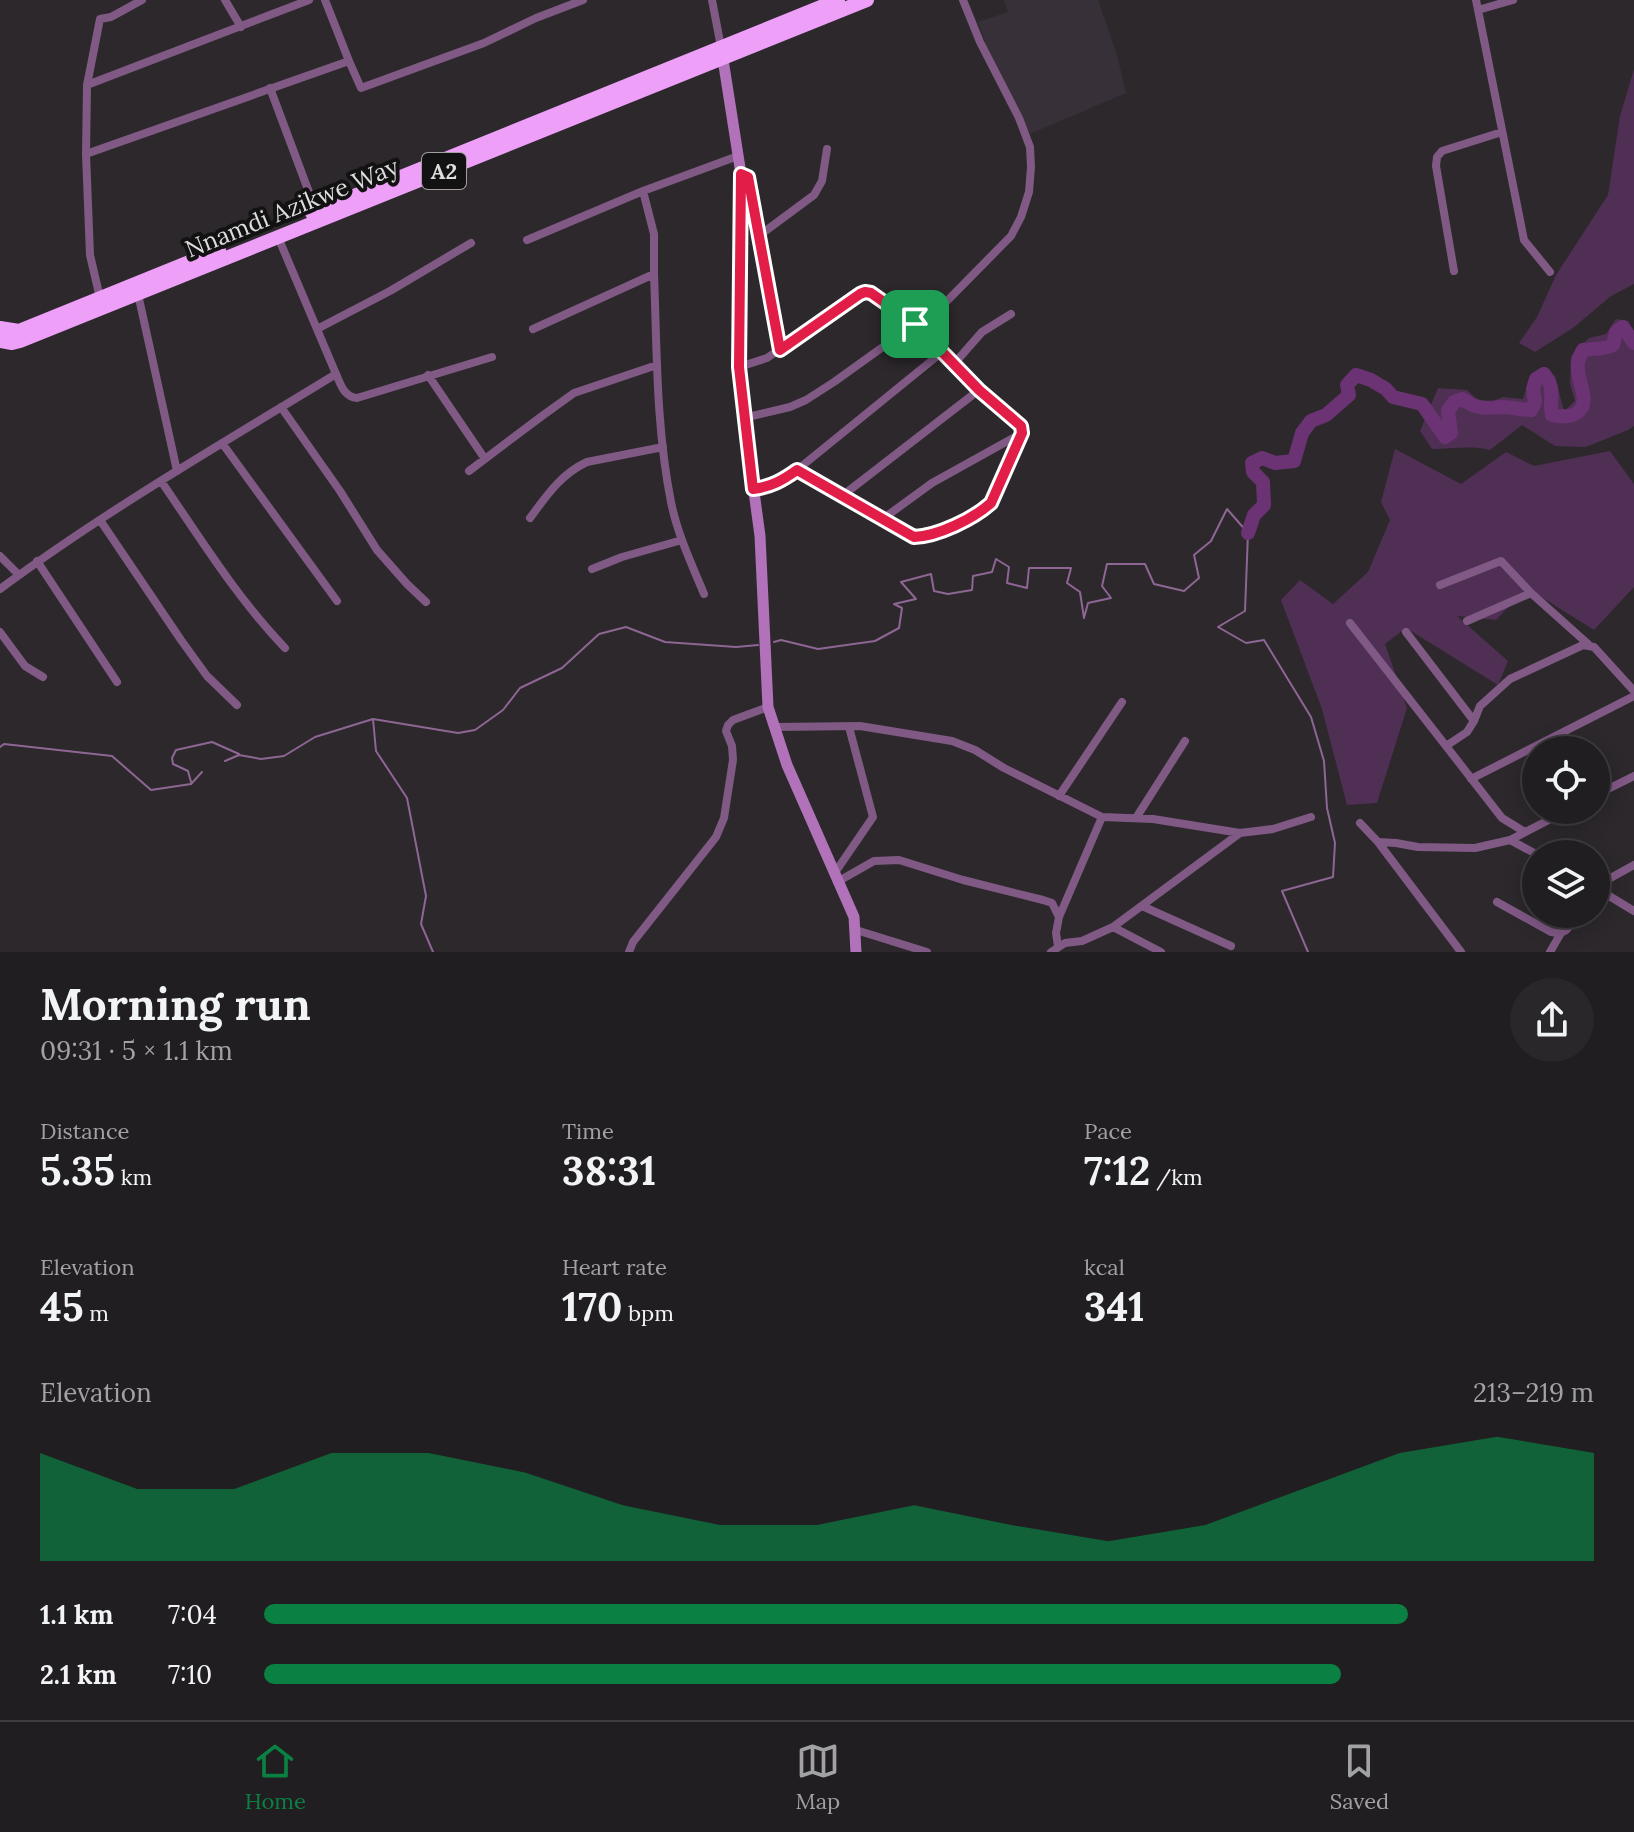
<!DOCTYPE html>
<meta charset="utf-8">
<style>
:root{--surface:#211e21;--page:#29272a;--text:#f1f3f6;--muted:#a2a2a5;--line:#3e3c3f;--accent:#0b8043}
body{margin:0;font-family:Lora,serif;background:var(--page);color:var(--text);height:100vh;display:flex;flex-direction:column;font-size:30px;white-space:nowrap}
*{box-sizing:border-box;margin:0}
p{font-size:26px;color:var(--muted)}
.icon{flex:none;width:44px;height:44px;fill:none;stroke:currentColor;stroke-width:2;stroke-linecap:round;stroke-linejoin:round}
.map{position:relative;height:952px;overflow:hidden}
.side{display:flex;flex-direction:column;background:var(--surface);flex:1}
.side>*{flex:none}
.controls{position:absolute;left:1522px;top:736px;display:grid;gap:16px}
.controls a{display:grid;place-items:center;width:88px;height:88px;border-radius:50%;background:var(--surface);box-shadow:0 4px 20px #0003,0 0 0 2px var(--line);font-size:40px}
.pin{position:absolute;display:grid;place-items:center;width:68px;height:68px;color:#fff;margin:-34px;border-radius:16px;box-shadow:0 4px 12px #0006}
.round{display:grid;place-items:center;flex:none;width:84px;height:84px;border-radius:42px;background:var(--page)}
.summary{display:flex;align-items:center;justify-content:space-between;height:136px;padding:0 40px}
h1{font-size:44px;font-weight:700;line-height:60px}
.figures{display:grid;grid-template-columns:repeat(3,1fr);gap:12px;height:136px;padding:8px 40px}
.figures div{display:grid;align-content:center}
.figures b{font-size:40px;font-weight:700}
.figures small{font-size:22px;font-weight:400}
.figures p{font-size:22px}
.chart{height:224px;padding:16px 40px}
.chart p{display:flex;justify-content:space-between}
.chart svg{width:100%;height:144px;margin-top:8px;fill:var(--accent);opacity:.7}
ul{padding:0 40px;list-style:none;font-size:26px}
li{display:grid;grid-template-columns:128px 96px 1fr;align-items:center;height:60px}
li i{height:20px;border-radius:10px;background:var(--accent)}
.menu{display:flex;justify-content:space-around;align-items:center;height:112px;border-top:2px solid var(--line);background:var(--surface);font-size:22px;color:var(--muted)}
.menu a{display:grid;justify-items:center;gap:4px}
.menu .selected{color:var(--accent)}
.map>svg:first-child{display:block}
</style>
<div class="map">
<svg width="1634" height="952" viewBox="0 0 1634 952">
<rect width="100%" height="100%" fill="#2c282c"/>
<path fill="#383039" d="M1004,0H1098L1117,55L1126,93L1030,134L992,61L978,22L1008,12Z"/>
<path fill="#502f55" d="M1634,69V284L1611,296L1573,328L1535,352L1519,343L1537,317L1556,275L1608,195L1620,116Z
M1616,319L1628,321L1634,333V426L1628,430L1586,447L1555,446L1522,425L1490,450C1472,445 1451,449 1432,449L1420,431L1438,388L1467,390L1483,405L1503,397L1523,399L1528,383L1542,367L1555,376L1564,411L1575,401L1570,384L1571,356L1589,338L1606,334Z
M1395,449L1461,484L1506,452L1534,466L1610,451L1634,484V587L1594,630L1527,588L1496,620L1457,616L1508,661L1498,685L1406,628L1385,644L1407,708L1377,803L1347,805L1322,709L1281,600L1300,580L1333,604L1368,572L1390,520L1381,502Z"/>
<g fill="none" stroke-linecap="round" stroke-linejoin="round">
<path stroke="#8e6694" stroke-width="2" d="M774,642L781,640L818,649L875,641L899,628L902,608L894,604L916,599L901,582L931,574L934,591L948,594L972,590L973,576L992,572L996,559L1009,567L1007,583L1027,588L1029,568H1071L1067,583L1080,592L1084,618L1088,603L1111,598L1102,586L1107,564H1145L1154,584L1184,591L1199,578L1194,555L1211,541L1227,509L1248,533L1245,611L1218,627L1246,643L1264,640L1311,717L1324,761L1327,808L1335,843L1333,877L1282,891L1308,952
M373,719L376,751L407,798L426,896L421,924L433,952
M0,747L4,744L112,756L151,790L191,784L202,772
M225,761L239,755L261,759L284,756L315,737L373,719L458,733L475,730L503,710L520,688L562,668L599,634L626,627L665,642L736,647L758,645
M191,782L188,771L173,764L172,758L176,750L212,742L239,754"/>
<path stroke="#6c3374" stroke-width="14" d="M1248,533L1254,515L1264,505L1263,482L1253,472L1252,463L1262,458L1275,463L1294,461L1302,433L1311,421L1326,415L1349,395L1347,385L1356,375L1371,380L1386,389L1393,397L1422,404L1445,437L1451,433L1448,411L1454,402L1462,399C1479,410 1484,408 1502,407C1512,407 1521,410 1531,410L1535,402L1533,389L1536,379L1544,374C1557,391 1548,398 1552,415C1561,417 1570,418 1578,412C1592,401 1575,379 1578,362C1578,361 1582,351 1583,350C1594,348 1604,350 1613,345L1616,332L1623,327L1634,343"/>
<path stroke="#805985" stroke-width="8" d="M225,0L241,27
M712,0L721,47
M1476,0L1524,240L1550,272
M1478,10L1513,0
M349,61L361,88L484,43L536,18L583,0
M87,85L309,0
M270,88L316,211
M86,154L349,61L325,0
M741,174L748,177L780,350
M760,235L814,195L822,181L827,149
M278,237L336,374C341,385 344,397 357,398L492,357
M527,240L643,191L738,156
M1454,271L1436,166L1437,157L1442,151L1502,132
M654,274C657,350 656,427 671,502C677,533 692,565 704,594
M138,294L177,471
M100,298L90,255L86,154L87,85L100,19L111,17L142,0
M317,329L390,291L471,243
M533,329L654,274V234L643,191
M953,365L982,332L1011,314
M739,367L767,358L860,294L865,292L871,293L915,324L979,390L1021,426L1022,433L991,503C972,521 944,531 919,537H914L797,470
M428,375L485,459
M281,407L340,491L377,550L407,584L426,602
M744,418L790,407L806,400L834,382L947,301L1011,236L1021,217L1029,192L1031,167L1030,147L1019,118L980,42L963,0
M222,443L337,601
M469,471L542,416L574,393L657,365
M161,481C200,538 237,598 285,648
M753,489L779,482L797,470L941,353
M842,496L979,390
M530,518C547,495 561,474 587,462L663,447
M884,518L932,483L1022,433
M100,520L181,640L207,676L237,705
M0,556L19,575
M37,561L117,682
M592,569L622,557L682,540
M1440,585L1501,561L1531,593L1588,644
M0,589C107,510 223,443 336,374
M1467,621L1531,593
M1350,623L1446,746
M0,632L25,666L43,677
M1406,632L1474,721
M774,727L860,726L952,741L975,750L1004,768L1102,817L1153,819L1240,833L1273,829L1311,817
M1471,779L1634,696
M1596,795L1634,776
M1059,796L1122,702
M1136,818L1185,741
M1360,823L1378,842L1396,843L1418,847L1475,848L1510,840L1568,810
M1525,832L1502,818L1446,746L1467,732L1474,721L1480,706L1510,679L1583,645L1594,647L1634,691
M1510,840L1536,854
M1378,842L1461,952
M834,874L873,817L849,727
M837,882L874,861L899,860L963,880L1043,900L1052,903L1059,917L1056,933L1058,946
M1596,886L1634,865
M1596,888L1634,911
M1497,902L1551,932C1568,935 1569,927 1577,914
M1142,906L1231,946
M1059,917L1102,817
M1113,927L1161,952
M856,930L927,952
M629,952L633,942L716,837L724,818L733,760L732,746L726,731L728,725L733,720L768,707
M1051,952L1065,943L1082,941L1113,927L1240,833
M1550,952L1561,933"/>
<path stroke="#b172b9" stroke-width="11" d="M722,53L741,174L739,367L744,418L760,536L768,707L787,765L854,917L856,952"/>
<path stroke="#eea0f9" stroke-width="14" d="M312,213L838,0
M0,328L19,331L219,250
M0,341L12,343L20,341L867,0"/>
</g>
<g fill="none" stroke-linecap="round" stroke-linejoin="round">
<defs>
<path id="route" d="M741,174L748,177L780,350L860,294L865,292L871,293L915,324L979,390L1021,426L1022,433L991,503C973,519 938,536 914,537L797,470C783,480 771,487 753,489L739,367Z"/>
</defs>
<use href="#route" stroke="#fff" stroke-width="16"/>
<use href="#route" stroke="#e11d48" stroke-width="10"/>
</g>
<g text-anchor="middle" stroke-width="8" stroke-linejoin="round" paint-order="stroke">
<rect fill="#131213" stroke="#a29fa2" stroke-width="2" x="422" y="153" width="44" height="36" rx="6"/>
<g font-size="22" font-weight="bold" fill="#dfdcdf">
<text x="444" y="179">A2</text>
</g>
<g font-size="24" fill="#dfdcdf" stroke="#131213">
<text transform="translate(292 208) rotate(-22)" y="8">Nnamdi Azikwe Way</text>
</g>
</g>
</svg>
<div class="controls">
<a><svg class="icon" aria-label="locate" viewBox="0 0 24 24"><circle cx="12" cy="12" r="6"/><path d="M12 2v4M12 18v4M2 12h4M18 12h4"/></svg></a>
<a><svg class="icon" aria-label="layers" viewBox="0 0 24 24"><path d="M12 4l9 5-9 5-9-5zM3 14l9 5 9-5"/></svg></a>
</div>
<div class="pin" style="left:915px;top:324px;background:#1e9e55"><svg class="icon" aria-label="arrive" viewBox="0 0 24 24"><path d="M6 21V4h12l-3 4 3 4H6"/></svg></div>
</div>
<section class="side">
<div class="summary"><div><h1>Morning run</h1><p>09:31 · 5 × 1.1 km</p></div><a class="round"><svg class="icon" aria-label="share" viewBox="0 0 24 24"><path d="M12 15V3M7 8l5-5 5 5M5 13v7h14v-7"/></svg></a></div>
<div class="figures">
<div><p>Distance</p><b>5.35<small> km</small></b></div>
<div><p>Time</p><b>38:31</b></div>
<div><p>Pace</p><b>7:12<small> /km</small></b></div>
</div>
<div class="figures">
<div><p>Elevation</p><b>45<small> m</small></b></div>
<div><p>Heart rate</p><b>170<small> bpm</small></b></div>
<div><p>kcal</p><b>341</b></div>
</div>
<div class="chart"><p><span>Elevation</span>213–219 m</p>
<svg viewBox="0 0 160 44" preserveAspectRatio="none"><path d="M0 44V11L10 22L20 22L30 11L40 11L50 17L60 27L70 33L80 33L90 27L100 33L110 38L120 33L130 22L140 11L150 6L160 11V44z"/></svg>
</div>
<ul>
<li><b>1.1 km</b>7:04<i style="width:86%"></i></li>
<li><b>2.1 km</b>7:10<i style="width:81%"></i></li>
</ul>
</section>
<nav class="menu">
<a class="selected"><svg class="icon" aria-label="home" viewBox="0 0 24 24"><path d="M3 11l9-7 9 7M6 9v11h12V9"/></svg>Home</a>
<a><svg class="icon" aria-label="map" viewBox="0 0 24 24"><path d="M3 6l6-2 6 2 6-2v14l-6 2-6-2-6 2zM9 4v14M15 6v14"/></svg>Map</a>
<a><svg class="icon" aria-label="saved" viewBox="0 0 24 24"><path d="M7 4h10v16l-5-4-5 4z"/></svg>Saved</a>
</nav>
